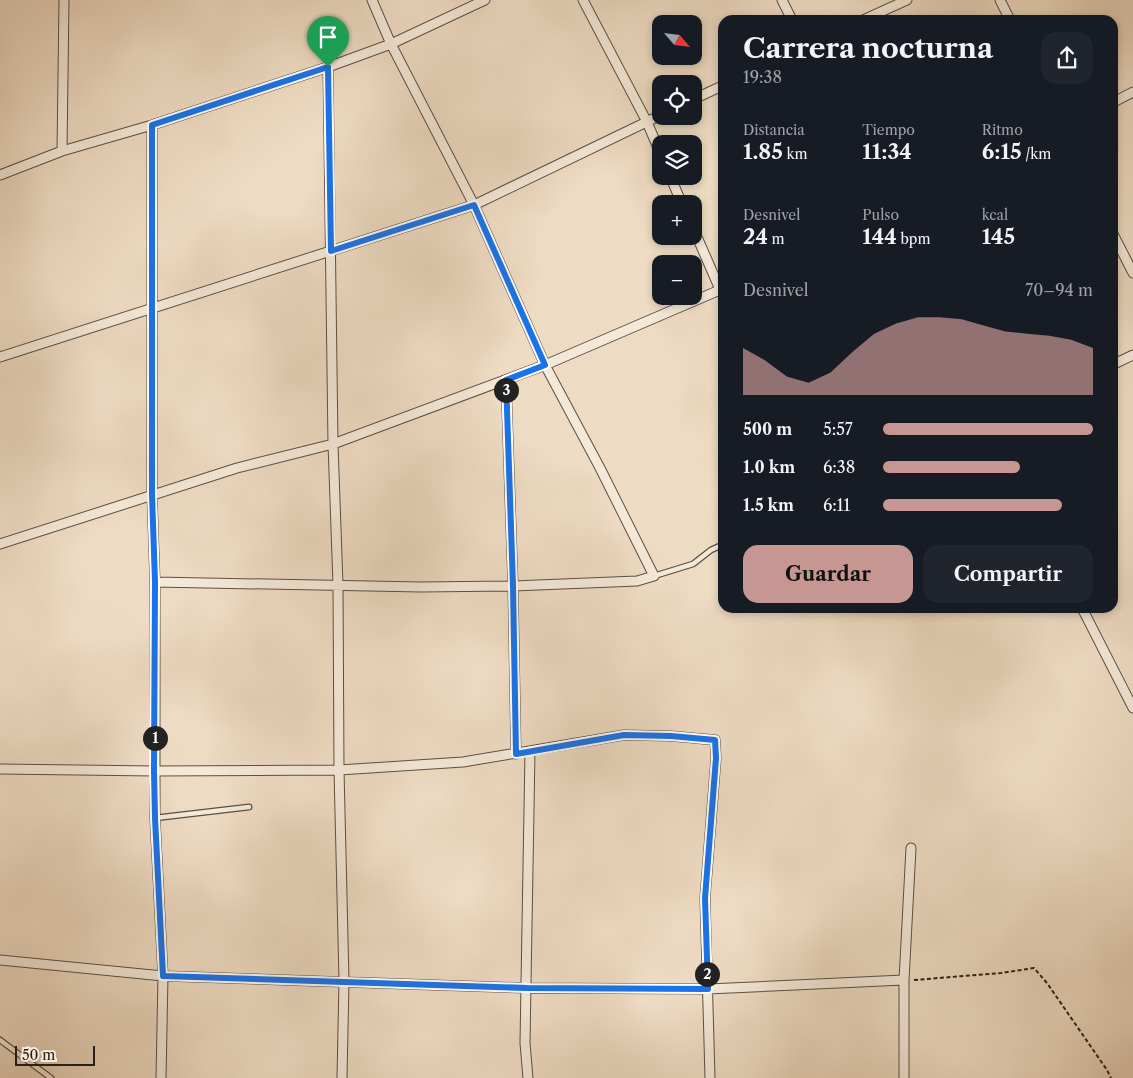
<!DOCTYPE html>
<html lang="es">
<meta charset="utf-8">
<style>
:root{--surface:#171b24;--page:#20242c;--text:#f1f3f6;--muted:#9ea1a6;--accent:#c59692}
body{margin:0;font-family:"Libre Caslon Text",serif;background:var(--page);color:var(--text);height:100vh;display:flex;flex-direction:column;font-size:19px;white-space:nowrap}
*{box-sizing:border-box;margin:0}
p{font-size:16px;color:var(--muted)}
.icon{flex:none;width:28px;height:28px;fill:none;stroke:currentColor;stroke-width:2;stroke-linecap:round;stroke-linejoin:round}
.map{position:relative;flex:1;overflow:hidden}
.drawer{position:absolute;left:718px;top:15px;width:400px;height:598px;display:flex;flex-direction:column;background:var(--surface);border-radius:15px;box-shadow:0 2px 8px #0003}
.drawer>*{flex:none}
.needle{width:32px;rotate:118deg}
.buttons{position:absolute;left:652px;top:15px;display:grid;gap:10px}
.buttons a{display:grid;place-items:center;width:50px;height:50px;border-radius:10px;background:var(--surface);box-shadow:0 2px 8px #0003;font-size:25px}
.scale{position:absolute;left:15px;bottom:12px;width:80px;box-sizing:border-box;padding-left:5px;border:2px solid #2b2017;border-top:0;font-size:14px;line-height:18px;white-space:nowrap;color:#2b2017;-webkit-text-stroke:4px #f4e8d8;paint-order:stroke}
.pin{position:absolute;display:grid;place-items:center;width:42px;height:42px;color:#fff;margin:-51px -21px;border-radius:50% 50% 50% 0;rotate:-45deg;box-shadow:0 0 5px #0007}
.pin .icon{rotate:45deg}
.km{position:absolute;width:25px;height:25px;margin:-12px;border-radius:50%;background:#222;color:#fff;font-size:14px;line-height:25px;text-align:center}
.round{display:grid;place-items:center;flex:none;width:52px;height:52px;border-radius:15px;background:var(--page)}
.overview{display:flex;align-items:center;justify-content:space-between;height:85px;padding:0 25px}
h1{font-size:28px;font-weight:700;line-height:38px}
.metrics{display:grid;grid-template-columns:repeat(3,1fr);gap:8px;height:85px;padding:5px 25px}
.metrics div{display:grid;align-content:center}
.metrics b{font-size:21px;font-weight:700}
.metrics small{font-size:14px;font-weight:400}
.metrics p{font-size:14px}
.chart{height:140px;padding:10px 25px}
.chart p{display:flex;justify-content:space-between}
.chart svg{width:100%;height:90px;margin-top:5px;fill:var(--accent);opacity:.7}
.primary-button{display:flex;gap:10px;margin-top:auto;padding:10px 25px}
.primary-button a{flex:1;height:58px;border-radius:15px;background:var(--accent);color:#111;font-size:20px;font-weight:700;line-height:58px;text-align:center}
.primary-button a+a{background:var(--page);color:var(--text)}
ul{padding:0 25px;list-style:none;font-size:16px}
li{display:grid;grid-template-columns:80px 60px 1fr;align-items:center;height:38px}
li i{height:12px;border-radius:6px;background:var(--accent)}
.map>svg:first-child{display:block}
</style>
<div class="map">
<svg width="1133" height="1078" viewBox="0 0 1133 1078">
<rect width="100%" height="100%" fill="#eedbc3"/>
<filter id="stains"><feTurbulence type="fractalNoise" baseFrequency=".004" numOctaves="4"/><feColorMatrix values="0 0 0 0 .2 0 0 0 0 .09 0 0 0 0 .02 0 0 0 .5 -.17"/></filter>
<radialGradient id="worn" r=".72"><stop offset=".6" stop-color="#630" stop-opacity="0"/><stop offset="1" stop-color="#630" stop-opacity=".3"/></radialGradient>
<g fill="none" stroke-linecap="round" stroke-linejoin="round">
<defs>
<path id="lane" d="M654,576L693,564L711,550L722,545
M155,818L249,807
M0,1040L51,1078"/>
<path id="street" d="M583,0L647,122L661,155
M782,0L792,20
M1000,0L1010,20
M863,20L907,0
M328,67L333,444L338,585L339,770L344,981L342,1078
M694,99L722,86
M1112,103L1133,92
M152,125V494L155,582V818L163,976L161,1078
M62,151L64,0
M0,175L62,151L152,125L328,67L391,44L485,0
M670,176L682,204
M694,230L722,294
M1112,232L1133,273
M0,357L474,205L661,115
M1112,365L1133,355
M506,380L513,586L516,754
M0,544L237,468L333,444L545,365L722,289
M155,582L421,587L513,586L637,581L654,576L600,468L545,365L474,205L391,44L372,0
M1082,608L1133,708
M0,769L155,771L339,770L463,762L624,735L671,736L715,740L716,758L705,898L710,1078
M0,960L163,976L527,988L708,989L904,980
M528,1078L525,1043L530,751
M904,1078V980L911,848"/>
</defs>
<use href="#lane" stroke="#5c4f42" stroke-width="7"/>
<use href="#street" stroke="#5c4f42" stroke-width="11"/>
<path stroke="#2b2017" stroke-width="2" stroke-dasharray="4 2.5" stroke-linecap="butt" d="M914,980L1001,973L1034,968L1047,983L1107,1070L1111,1078"/>
<use href="#lane" stroke="#f4e8d8" stroke-width="4.5"/>
<use href="#street" stroke="#f4e8d8" stroke-width="9"/>
</g>
<g fill="none" stroke-linecap="round" stroke-linejoin="round">
<defs>
<path id="route" d="M328,67L331,251L474,205L545,365L506,380L513,586L516,754L624,735L671,736L715,740L716,758L705,898L708,989L527,988L163,976L155,818L154,771L155,582L152,494V125Z"/>
</defs>
<use href="#route" stroke="#fff" stroke-width="10"/>
<use href="#route" stroke="#1a73e8" stroke-width="6"/>
</g>
<rect width="100%" height="100%" filter="url(#stains)"/>
<rect width="100%" height="100%" fill="url(#worn)"/>
</svg>
<div class="buttons">
<a><svg class="needle" viewBox="-14 -14 28 28"><path d="M0-13l5 13h-10z" fill="#e53935"/><path d="M0 13l5-13h-10z" fill="#9ea1a6"/></svg></a>
<a><svg class="icon" aria-label="locate" viewBox="0 0 24 24"><circle cx="12" cy="12" r="6"/><path d="M12 2v4M12 18v4M2 12h4M18 12h4"/></svg></a>
<a><svg class="icon" aria-label="layers" viewBox="0 0 24 24"><path d="M12 4l9 5-9 5-9-5zM3 14l9 5 9-5"/></svg></a>
<a>+</a>
<a>−</a>
</div>
<div class="scale">50 m</div>
<div class="pin" style="left:328px;top:67px;background:#1e9e55"><svg class="icon" aria-label="arrive" viewBox="0 0 24 24"><path d="M6 21V4h12l-3 4 3 4H6"/></svg></div>
<b class="km" style="left:155px;top:738px">1</b>
<b class="km" style="left:707px;top:974px">2</b>
<b class="km" style="left:506px;top:390px">3</b>
<section class="drawer">
<div class="overview"><div><h1>Carrera nocturna</h1><p>19:38</p></div><a class="round"><svg class="icon" aria-label="share" viewBox="0 0 24 24"><path d="M12 15V3M7 8l5-5 5 5M5 13v7h14v-7"/></svg></a></div>
<div class="metrics">
<div><p>Distancia</p><b>1.85<small> km</small></b></div>
<div><p>Tiempo</p><b>11:34</b></div>
<div><p>Ritmo</p><b>6:15<small> /km</small></b></div>
</div>
<div class="metrics">
<div><p>Desnivel</p><b>24<small> m</small></b></div>
<div><p>Pulso</p><b>144<small> bpm</small></b></div>
<div><p>kcal</p><b>145</b></div>
</div>
<div class="chart"><p><span>Desnivel</span>70–94 m</p>
<svg viewBox="0 0 160 44" preserveAspectRatio="none"><path d="M0 44V21L10 27L20 35L30 38L40 33L50 23L60 14L70 9L80 6L90 6L100 7L110 10L120 13L130 14L140 15L150 17L160 21V44z"/></svg>
</div>
<ul>
<li><b>500 m</b>5:57<i style="width:100%"></i></li>
<li><b>1.0 km</b>6:38<i style="width:65%"></i></li>
<li><b>1.5 km</b>6:11<i style="width:85%"></i></li>
</ul>
<div class="primary-button"><a>Guardar</a><a>Compartir</a></div>
</section>
</div>
